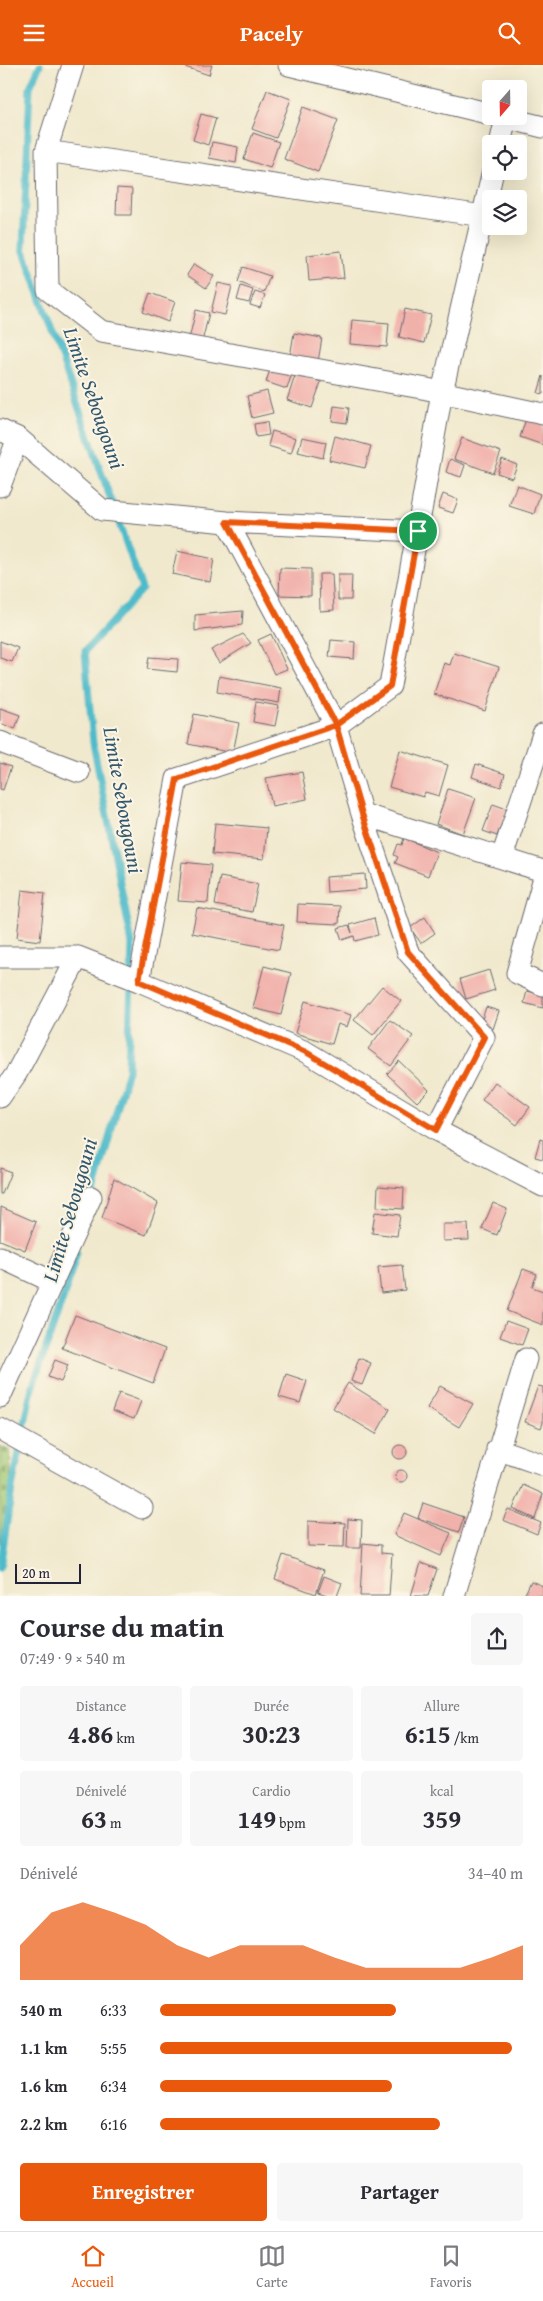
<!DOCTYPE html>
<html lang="fr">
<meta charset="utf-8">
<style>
:root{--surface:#fff;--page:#f7f7f7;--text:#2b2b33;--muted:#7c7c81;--line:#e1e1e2;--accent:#ea580c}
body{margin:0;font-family:"Gentium Book Plus",serif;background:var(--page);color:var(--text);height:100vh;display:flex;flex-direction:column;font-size:19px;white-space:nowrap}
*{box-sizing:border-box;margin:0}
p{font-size:16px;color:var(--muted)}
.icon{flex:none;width:28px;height:28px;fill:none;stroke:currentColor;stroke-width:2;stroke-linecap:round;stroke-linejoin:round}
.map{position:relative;height:1531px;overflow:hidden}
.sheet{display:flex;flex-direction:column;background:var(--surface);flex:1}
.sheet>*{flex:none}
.needle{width:32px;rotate:200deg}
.fabs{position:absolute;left:482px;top:15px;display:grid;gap:10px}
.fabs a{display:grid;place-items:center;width:45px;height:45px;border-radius:5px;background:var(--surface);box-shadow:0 5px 20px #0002;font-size:25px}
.scale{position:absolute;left:15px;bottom:12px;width:66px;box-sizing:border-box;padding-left:5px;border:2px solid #22223b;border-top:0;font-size:14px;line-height:18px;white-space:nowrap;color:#22223b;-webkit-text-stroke:4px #fcf5e5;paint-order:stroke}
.pin{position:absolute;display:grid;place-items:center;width:42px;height:42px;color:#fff;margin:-21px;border:2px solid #fff;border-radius:50%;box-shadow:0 1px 5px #0007}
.round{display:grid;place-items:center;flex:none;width:52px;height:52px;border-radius:5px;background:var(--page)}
.headline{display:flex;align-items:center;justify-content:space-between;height:85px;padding:0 20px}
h1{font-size:28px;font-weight:700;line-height:38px}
.stats{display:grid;grid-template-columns:repeat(3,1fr);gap:8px;height:85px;padding:5px 20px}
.stats div{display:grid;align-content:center;border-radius:5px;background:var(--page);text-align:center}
.stats b{font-size:25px;font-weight:700}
.stats small{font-size:14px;font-weight:400}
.stats p{font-size:14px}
.chart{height:140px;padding:10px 20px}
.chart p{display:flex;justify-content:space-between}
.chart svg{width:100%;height:90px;margin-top:5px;fill:var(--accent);opacity:.7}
.button{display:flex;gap:10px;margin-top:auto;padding:10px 20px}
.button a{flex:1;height:58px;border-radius:5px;background:var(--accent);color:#fff;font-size:20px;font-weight:700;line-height:58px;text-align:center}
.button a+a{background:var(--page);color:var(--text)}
ul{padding:0 20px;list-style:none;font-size:16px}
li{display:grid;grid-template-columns:80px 60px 1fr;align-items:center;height:38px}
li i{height:12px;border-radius:6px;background:var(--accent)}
header{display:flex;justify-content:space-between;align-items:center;height:65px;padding:0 20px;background:var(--accent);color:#fff;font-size:22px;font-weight:700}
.tabs{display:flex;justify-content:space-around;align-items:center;height:70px;border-top:1px solid var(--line);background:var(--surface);font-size:14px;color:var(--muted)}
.tabs a{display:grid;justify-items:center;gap:2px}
.tabs .on{color:var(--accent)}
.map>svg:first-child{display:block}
</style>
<header><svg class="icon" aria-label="menu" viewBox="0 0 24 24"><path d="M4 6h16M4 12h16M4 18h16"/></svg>Pacely<svg class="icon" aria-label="search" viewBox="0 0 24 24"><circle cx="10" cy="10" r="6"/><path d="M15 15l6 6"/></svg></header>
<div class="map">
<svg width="543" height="1531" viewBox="0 0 543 1531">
<defs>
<pattern id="cemetery-stones" width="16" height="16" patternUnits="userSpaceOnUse" patternTransform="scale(1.25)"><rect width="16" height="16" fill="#a0c772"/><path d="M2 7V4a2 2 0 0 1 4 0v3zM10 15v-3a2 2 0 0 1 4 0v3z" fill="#82a15f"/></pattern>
</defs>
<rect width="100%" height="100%" fill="#fcf5e5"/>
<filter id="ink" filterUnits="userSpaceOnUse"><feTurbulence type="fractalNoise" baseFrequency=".02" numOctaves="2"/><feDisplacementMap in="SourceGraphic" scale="10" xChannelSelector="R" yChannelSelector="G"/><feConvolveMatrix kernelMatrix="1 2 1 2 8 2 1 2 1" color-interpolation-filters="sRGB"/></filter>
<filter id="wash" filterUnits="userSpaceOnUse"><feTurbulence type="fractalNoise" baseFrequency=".0096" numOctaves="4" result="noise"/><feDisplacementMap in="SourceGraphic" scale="20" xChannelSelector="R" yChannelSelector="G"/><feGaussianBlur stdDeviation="1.12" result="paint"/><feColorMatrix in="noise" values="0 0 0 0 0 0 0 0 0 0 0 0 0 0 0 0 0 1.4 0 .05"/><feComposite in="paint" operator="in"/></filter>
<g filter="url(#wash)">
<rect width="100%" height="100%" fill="#f0e9cd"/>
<path fill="url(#cemetery-stones)" stroke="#617456" d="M0,1381L10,1386L12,1442L0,1479Z"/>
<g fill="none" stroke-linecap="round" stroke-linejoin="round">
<path stroke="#4fbbca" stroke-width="7" d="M40,0L30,22L23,183L142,524L85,586L93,678L132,879L131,906
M93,1131L128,1005L131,917
M0,1503L12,1423L32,1323L63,1234L77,1187"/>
</g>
<g id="blocks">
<path fill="#f1b1ab" d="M186,0H212L209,10L185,2Z
M267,25L291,34L276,73L252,64Z
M303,42L338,55L318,107L284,94Z
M201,49L216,53L208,80L193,75Z
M253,68L279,77L270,103L244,94Z
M212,77L238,82L236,98L209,93Z
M117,123L132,124L131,150H116Z
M341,186L344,213L309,216L307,190Z
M194,199L214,211L206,223L187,210Z
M243,202L270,211L264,227L238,217Z
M218,218L232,221L225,250L211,247Z
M241,221L253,225L249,238L237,235Z
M255,227L265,230L260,243L250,240Z
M150,228L175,237L168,257L143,247Z
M405,244L431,250L424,278L399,272Z
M196,245L209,248L202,277L189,274Z
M352,255L389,258L387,282L350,279Z
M294,268L322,273L318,297L290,292Z
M271,302L292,308L287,324L266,317Z
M296,308L321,317L312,343L287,335Z
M543,311V329L538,328Z
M267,326L273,348L252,353L247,331Z
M334,341L349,343L347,358L332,356Z
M528,348L543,353V380L520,372Z
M267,357L269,370L256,372L254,359Z
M272,366L296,373L291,388L268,381Z
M335,371L371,381L365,403L329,395Z
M302,372L326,377L323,393L298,387Z
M462,373L501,387L493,408L454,394Z
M450,394L465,400L461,412L446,407Z
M502,394L517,400L512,413L497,408Z
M517,420L540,429L534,449L509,441Z
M443,429L458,435L453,448L438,443Z
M177,486L214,494L210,517L172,509Z
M280,503L311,504V531L279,530Z
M319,509H332L334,545L320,546Z
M338,510H352L351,535H338Z
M243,546L242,560L195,566V550Z
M243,569L251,578L219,598L211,585Z
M271,569L287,604L274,609L258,575Z
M331,575L355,577L354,594L329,592Z
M0,576L18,583L12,597L0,593Z
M454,588L499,602L485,646L434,629L444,598L450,600Z
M149,592L178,594L177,607L147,604Z
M219,611L281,623L279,638L217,627Z
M256,637L279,641L275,661L253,657Z
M0,643L20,650L15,664L0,658Z
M194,649L239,658L233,688L188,679Z
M400,685L448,700L439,731L425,727L423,732L389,722Z
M0,698L11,702L3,725L0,724Z
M476,699L505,709L501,722L472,712Z
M302,707L307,734L272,741L266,713Z
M448,724L476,733L463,769L436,759Z
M493,739L507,744L497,771L483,766Z
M215,758L267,763L264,794L212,789Z
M404,773L437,787L428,811L395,798L398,792L394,790L398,779L402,780Z
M182,797L211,800L208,838L178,836Z
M365,809L366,824L327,827L326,812Z
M220,812L258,819L252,847L215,840Z
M22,825L45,828L40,876L17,873Z
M298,839L340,841L339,859L297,857Z
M197,843L284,860L279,885L192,868Z
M425,852L435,868L421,878L410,863Z
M374,853L378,870L355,876L354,871L342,875L338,863L349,860L352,868L350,860Z
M264,901L291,908L281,950L253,943Z
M489,905L495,925L466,934L460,914Z
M382,921L401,936L373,970L354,955Z
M527,926L543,930V943L524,938Z
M305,936L351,950L347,962L338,959L332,979L295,968Z
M486,942L499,946L493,964L480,960Z
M390,955L413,971L391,1001L368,984Z
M399,996L429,1025L417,1037L387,1009Z
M495,1017L530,1042L517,1060L482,1035Z
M540,1074L543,1075V1094L535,1092Z
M0,1103L11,1107L2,1129H0Z
M114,1113L158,1138L146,1170L102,1153Z
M378,1121L404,1123L403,1144L377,1142Z
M493,1138L507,1144L497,1170L482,1164Z
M1,1142L36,1157L25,1185L0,1175Z
M375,1147L400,1150L397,1171L372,1168Z
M443,1159H468L469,1175L443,1176Z
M402,1200L405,1225L381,1228L378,1202Z
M523,1204L537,1209L532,1222L543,1226V1260L507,1246Z
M75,1250L165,1284L153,1318L62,1283Z
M506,1256L528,1264L522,1280L500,1272Z
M359,1293L371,1298L362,1320L351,1316Z
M55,1295L68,1300L61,1317L48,1312Z
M286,1309L307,1316L300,1338L279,1332Z
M348,1318L390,1344L376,1369L333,1343Z
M440,1321L473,1339L459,1362L427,1343Z
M538,1321L543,1322V1358L541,1363L525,1357Z
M119,1328L141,1336L134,1354L112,1346Z
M393 1387a7 7 0 1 1 14 0a7 7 0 1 1-14 0Z
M395 1411a6 6 0 1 1 12 0a6 6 0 1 1-12 0Z
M523,1420L543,1429L535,1454L513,1444Z
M423,1438L464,1452L459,1467L418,1453Z
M508,1444L541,1458L537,1469L503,1455Z
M404,1448L451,1468L441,1491L394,1470Z
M348,1454L362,1455L361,1483H347Z
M308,1456L345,1458L344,1482L308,1481Z
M363,1478L381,1480V1488L392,1489L389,1531H360Z
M283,1490L324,1505L316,1529L275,1514Z
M421,1498L437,1504L428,1531H411Z
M324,1511L342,1518L337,1531H330L318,1527Z
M531,1516L543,1521V1531H524Z"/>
</g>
</g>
<g filter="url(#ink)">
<use href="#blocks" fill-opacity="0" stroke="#6a686e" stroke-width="1"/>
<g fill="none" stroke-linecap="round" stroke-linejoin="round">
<defs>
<path id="minor" d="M73,0L46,86L48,225L101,266L427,324L543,349
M289,0L491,49
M499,51L543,62
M500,79L506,53
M46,86L483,151
M0,365L18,373L102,445L227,457L418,466
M0,421L18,373
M227,457L336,661L362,749L408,887L484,972L436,1065
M0,677L79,707
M362,749L543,806
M502,792L543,669
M543,816L517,908L543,920
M0,892H78L139,916L306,987L436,1065L543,1121
M139,916L177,714L336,661L390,621L442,327L493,106
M0,1032L16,1009L78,892
M0,1192L53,1217
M0,1332L91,1132
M0,1364L142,1443
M497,1384L543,1400
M454,1531L526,1294"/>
</defs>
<use href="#minor" stroke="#6a686e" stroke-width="23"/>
<use href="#minor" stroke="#fff" stroke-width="21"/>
</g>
</g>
<g fill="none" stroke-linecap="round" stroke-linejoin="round" filter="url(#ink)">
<defs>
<path id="route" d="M418,466L227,457L336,660L362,749L408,887L484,972L436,1065L306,987L139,916L177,714L336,660L390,621L418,466"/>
</defs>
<use href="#route" stroke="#fff" stroke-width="10"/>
<use href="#route" stroke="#ea580c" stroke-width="6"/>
</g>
<g text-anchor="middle" stroke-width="4" stroke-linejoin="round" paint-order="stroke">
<g font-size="21" font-style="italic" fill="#32586d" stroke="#fcf5e5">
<text transform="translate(94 333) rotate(71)" y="7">Limite Sebougouni</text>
<text transform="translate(123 735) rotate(80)" y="7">Limite Sebougouni</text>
<text transform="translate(70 1145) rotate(-74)" y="7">Limite Sebougouni</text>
</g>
</g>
</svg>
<div class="fabs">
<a><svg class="needle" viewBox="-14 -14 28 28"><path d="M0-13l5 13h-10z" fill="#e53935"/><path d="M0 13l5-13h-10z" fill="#7c7c81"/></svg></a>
<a><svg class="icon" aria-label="locate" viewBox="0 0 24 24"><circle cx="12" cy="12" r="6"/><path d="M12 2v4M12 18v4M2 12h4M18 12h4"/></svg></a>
<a><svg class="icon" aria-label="layers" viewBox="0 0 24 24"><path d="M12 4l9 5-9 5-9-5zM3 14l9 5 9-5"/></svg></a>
</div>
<div class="scale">20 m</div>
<div class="pin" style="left:418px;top:466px;background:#1e9e55"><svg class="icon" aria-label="arrive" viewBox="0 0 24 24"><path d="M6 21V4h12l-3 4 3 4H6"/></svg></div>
</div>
<section class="sheet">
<div class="headline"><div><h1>Course du matin</h1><p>07:49 · 9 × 540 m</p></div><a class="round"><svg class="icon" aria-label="share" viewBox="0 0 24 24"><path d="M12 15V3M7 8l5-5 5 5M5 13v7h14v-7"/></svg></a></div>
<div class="stats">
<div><p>Distance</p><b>4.86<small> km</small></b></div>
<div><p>Durée</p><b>30:23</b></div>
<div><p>Allure</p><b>6:15<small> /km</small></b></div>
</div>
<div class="stats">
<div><p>Dénivelé</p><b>63<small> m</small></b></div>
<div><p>Cardio</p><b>149<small> bpm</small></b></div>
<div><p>kcal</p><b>359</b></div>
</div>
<div class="chart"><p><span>Dénivelé</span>34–40 m</p>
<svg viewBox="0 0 160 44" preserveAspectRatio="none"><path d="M0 44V27L10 11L20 6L30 11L40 17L50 27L60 33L70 27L80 27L90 27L100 33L110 38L120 38L130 38L140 38L150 33L160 27V44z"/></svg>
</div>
<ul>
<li><b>540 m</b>6:33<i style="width:65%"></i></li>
<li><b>1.1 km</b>5:55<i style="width:97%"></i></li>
<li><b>1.6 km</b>6:34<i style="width:64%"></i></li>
<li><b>2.2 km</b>6:16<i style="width:77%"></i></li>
</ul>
<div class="button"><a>Enregistrer</a><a>Partager</a></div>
</section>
<nav class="tabs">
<a class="on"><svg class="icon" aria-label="home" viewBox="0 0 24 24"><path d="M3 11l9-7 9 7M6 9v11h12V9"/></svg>Accueil</a>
<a><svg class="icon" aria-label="map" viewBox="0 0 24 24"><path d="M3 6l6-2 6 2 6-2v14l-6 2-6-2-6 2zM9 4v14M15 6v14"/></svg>Carte</a>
<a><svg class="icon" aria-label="saved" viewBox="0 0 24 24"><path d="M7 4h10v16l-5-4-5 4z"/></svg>Favoris</a>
</nav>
